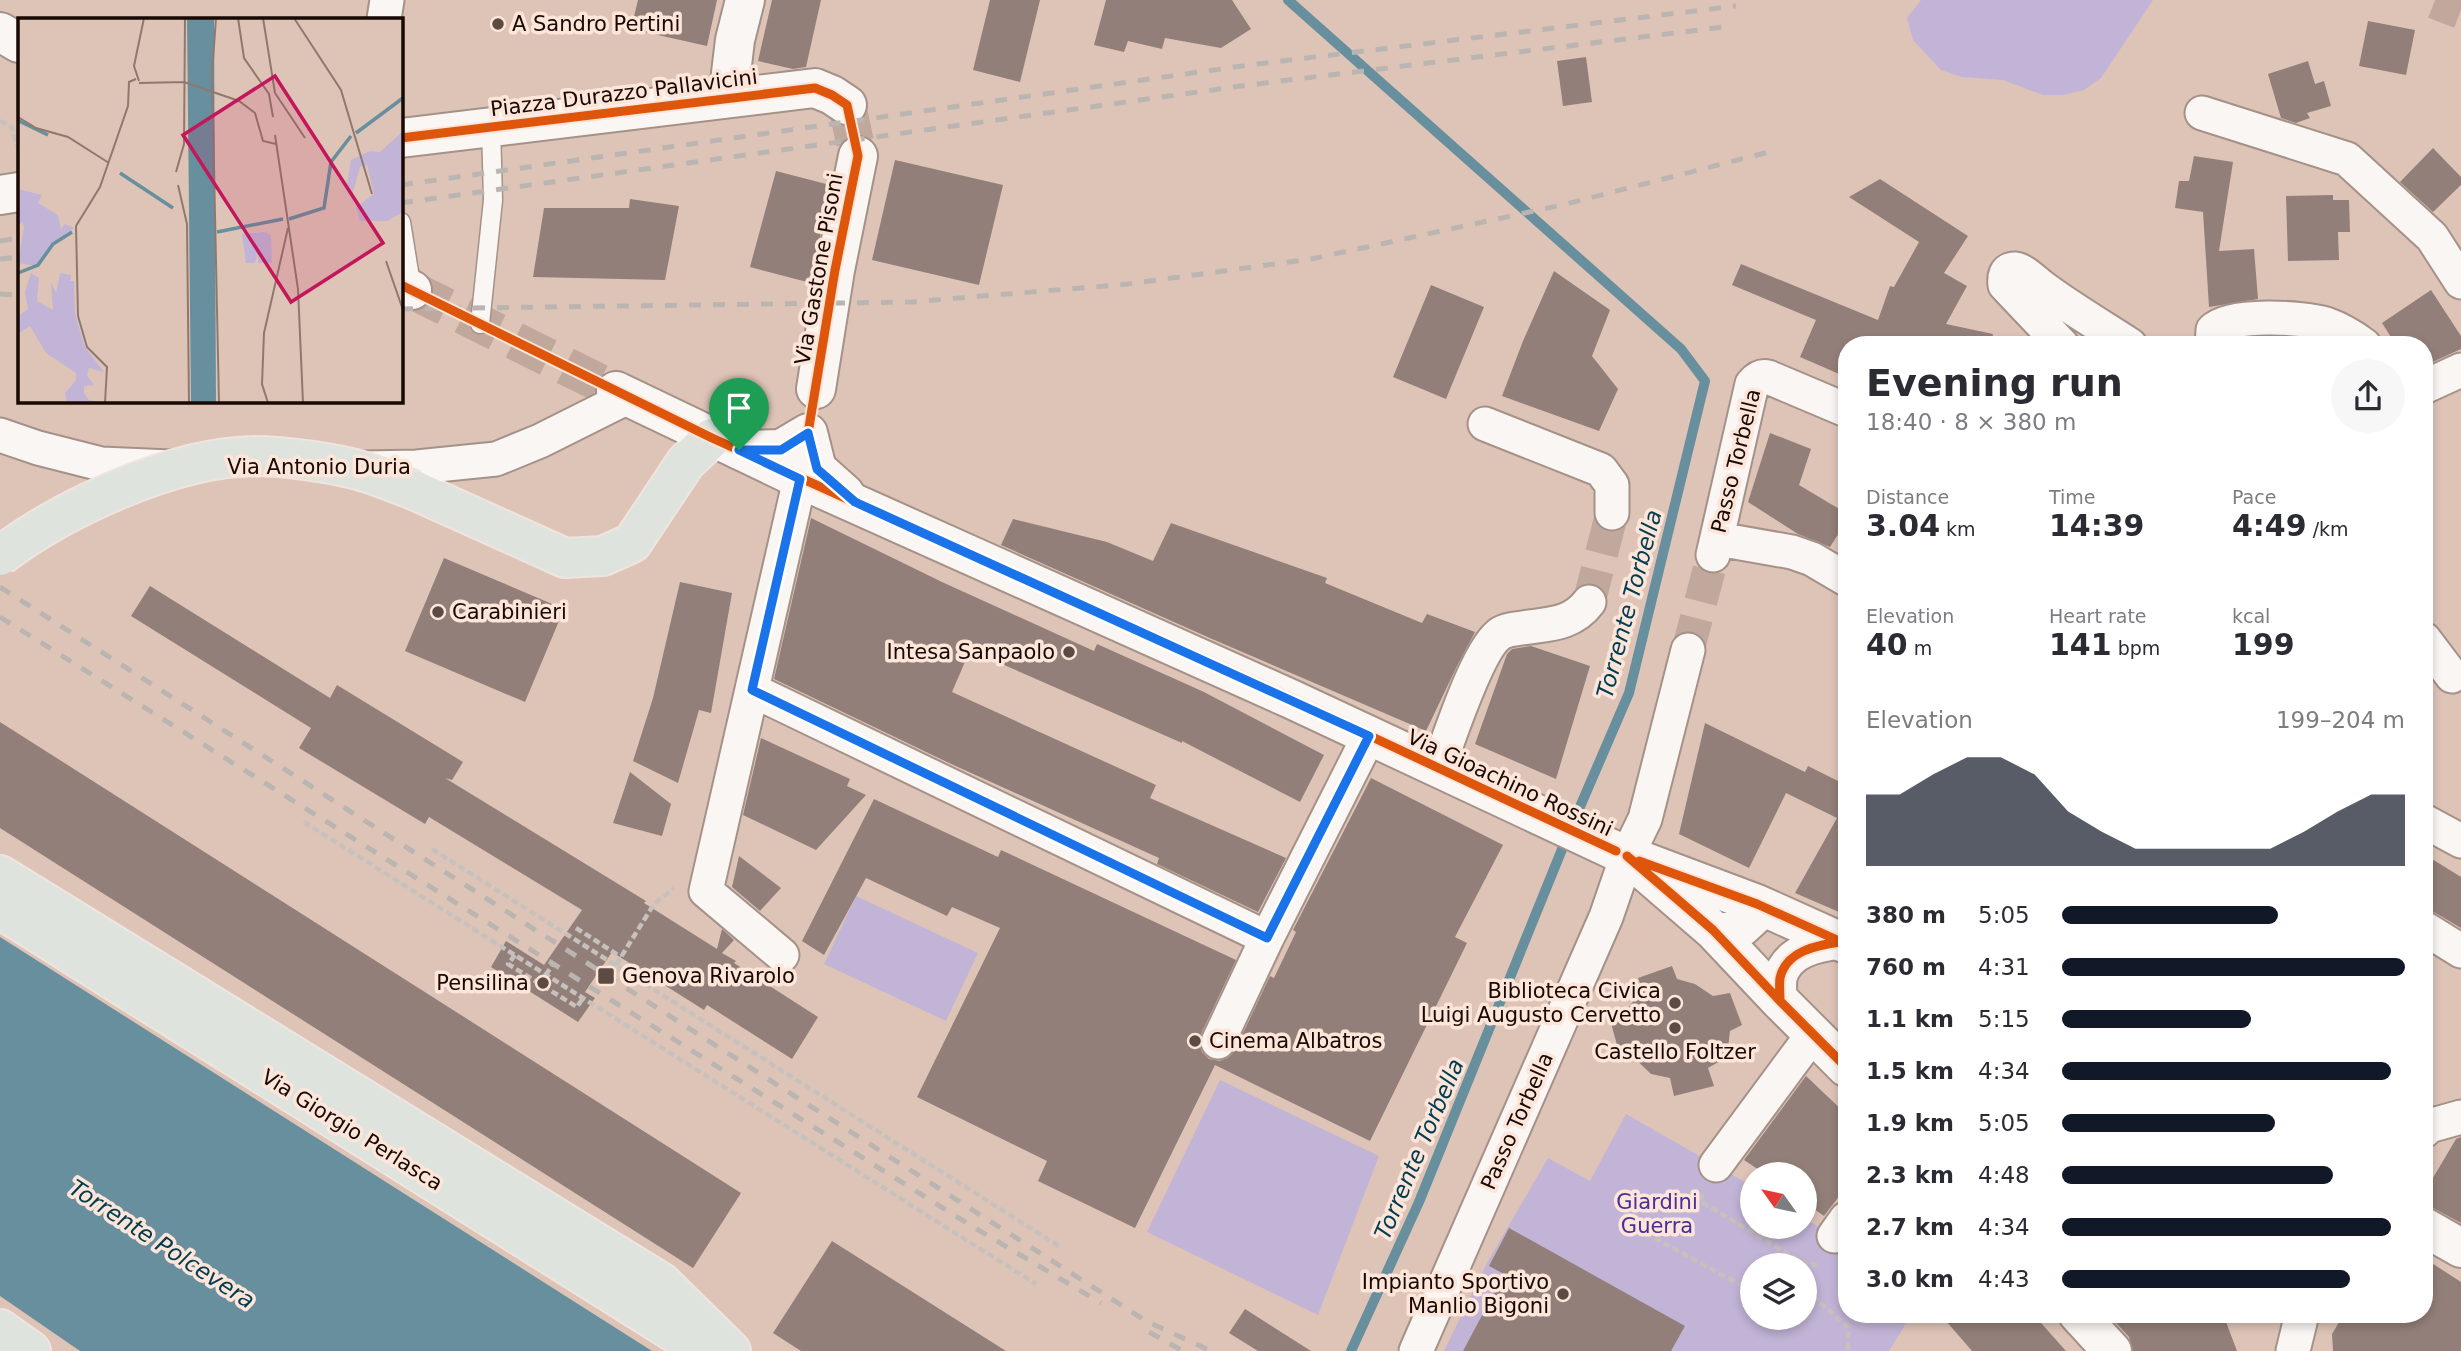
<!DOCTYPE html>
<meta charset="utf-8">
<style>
:root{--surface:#fff;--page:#f7f7f7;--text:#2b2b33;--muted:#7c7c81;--accent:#111827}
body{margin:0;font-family:"DejaVu Sans",sans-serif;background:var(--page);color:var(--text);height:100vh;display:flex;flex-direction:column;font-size:26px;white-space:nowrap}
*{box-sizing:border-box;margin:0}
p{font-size:23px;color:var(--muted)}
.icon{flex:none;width:38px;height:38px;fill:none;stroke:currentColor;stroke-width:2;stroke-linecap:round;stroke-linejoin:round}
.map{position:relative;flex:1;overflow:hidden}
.details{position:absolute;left:1838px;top:336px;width:595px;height:987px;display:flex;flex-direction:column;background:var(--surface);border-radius:28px;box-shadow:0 4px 10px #0003}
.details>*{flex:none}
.needle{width:46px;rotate:303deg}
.controls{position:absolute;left:1740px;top:1162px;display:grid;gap:14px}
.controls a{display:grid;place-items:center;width:77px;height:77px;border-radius:50%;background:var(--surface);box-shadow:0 4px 10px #0003;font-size:35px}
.pin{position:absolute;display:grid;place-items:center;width:60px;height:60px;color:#fff;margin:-72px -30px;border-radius:50% 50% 50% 0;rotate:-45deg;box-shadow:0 0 7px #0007}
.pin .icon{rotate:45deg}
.round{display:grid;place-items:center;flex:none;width:74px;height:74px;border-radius:37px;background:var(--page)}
.overview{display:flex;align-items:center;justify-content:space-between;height:119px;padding:0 28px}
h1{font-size:38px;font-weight:600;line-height:52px}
.stats{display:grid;grid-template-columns:repeat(3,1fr);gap:10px;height:119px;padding:7px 28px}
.stats div{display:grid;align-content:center}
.stats b{font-size:30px;font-weight:600}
.stats small{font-size:19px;font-weight:400}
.stats p{font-size:19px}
.chart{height:196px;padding:14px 28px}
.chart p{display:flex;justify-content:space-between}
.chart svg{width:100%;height:126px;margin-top:7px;fill:var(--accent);opacity:.7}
ul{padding:0 28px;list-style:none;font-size:23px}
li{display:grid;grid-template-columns:112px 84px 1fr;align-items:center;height:52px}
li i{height:18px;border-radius:9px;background:var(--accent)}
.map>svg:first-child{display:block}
</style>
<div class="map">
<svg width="2461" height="1351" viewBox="0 0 2461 1351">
<rect width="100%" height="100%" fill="#dec4b7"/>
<path fill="#c2b4d6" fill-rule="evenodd" d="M1921,0H2153L2101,78L2084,90L2063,95H2043L2003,80L1961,77L1941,70L1913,40L1907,18Z
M856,896L978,953L946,1021L824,964Z
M1220,1080L1379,1156L1318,1315L1147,1232Z
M1626,1114L1752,1186V1227H1804V1218L1846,1244V1314H1912L1889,1351H1444L1487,1263L1548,1158L1590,1181ZM1752,1265H1804V1318H1752Z"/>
<path fill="#678f9d" d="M0,937L652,1351H80L0,1296Z"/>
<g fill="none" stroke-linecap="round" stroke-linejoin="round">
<path stroke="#678f9d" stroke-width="10" d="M1288,0L1681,349L1705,381L1629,693L1573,823
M1351,1351L1419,1202L1567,837"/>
</g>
<path fill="#937f79" d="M638,0H717L707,46L631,29Z
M772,0H821L806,67L793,69L758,61Z
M990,0H1040L1020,82L973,70Z
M1106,0H1232L1251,29L1221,48L1165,38L1162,49L1128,41L1124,52L1094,45Z
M2368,21L2415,30L2406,75L2359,66Z
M1586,57L1592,102L1563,106L1557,61Z
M2308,61L2315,84L2324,81L2331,106L2307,113L2310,118L2296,123L2281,118L2268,74Z
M2433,148L2461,177V185L2433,212L2400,182Z
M2194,156L2233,162L2219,251L2254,249L2258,299L2209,307L2203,212L2175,208L2179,181H2189Z
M895,160L1003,185L979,285L872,260Z
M776,171L830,185L811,283L750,267Z
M1880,179L1968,236L1944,273L1967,286L1946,324L1993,334L1991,345H1846V377L1800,357L1816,320L1732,285L1741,264L1878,320L1890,286L1894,287L1919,242L1849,197Z
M2333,195V200H2349L2350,232H2338L2339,260L2288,261L2286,196Z
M630,199L679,206L665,280L533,277L544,208H629Z
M1554,271L1610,310L1592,356L1618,389L1599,431L1502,396L1523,341Z
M1431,285L1484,307L1446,399L1393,377Z
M2431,290L2461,336V349L2424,366V345H2396L2382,323Z
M1770,433L1811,449L1799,485L1846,513V522L1830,547L1798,534L1748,502Z
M811,518L942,582L1094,651L1097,644L1204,692L1324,755L1300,802L1182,741V743L970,650L952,692L1156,785L1150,798L1286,858L1258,912L1157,864L1159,858L949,763L774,679Z
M1013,519L1107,542L1153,561L1171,523L1327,578L1325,583L1422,623L1427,614L1475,632L1457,666L1426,731L1212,639L1001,545Z
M444,558L564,609L525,702L405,651Z
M680,582L732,593L711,713L699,710L678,783L633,761L653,698Z
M150,586L330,698L337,685L463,762L452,780L445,778L646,901L644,903L717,949L722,929L734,940L722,953L736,961L734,963L818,1017L792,1059L707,1005L704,1010L612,952L585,992L595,998L578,1022L491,967L506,941L544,965L582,910L429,817L425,824L299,748L311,728L131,616Z
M1531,646L1590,666L1556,779L1475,744L1507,654L1512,649Z
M0,722L741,1193L693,1268L0,828Z
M1705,723L1805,772L1808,766L1846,785V915L1795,893L1837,818L1786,793L1749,868L1679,834Z
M761,738L850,779L847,786L866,795L816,850L743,815Z
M630,772L671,804L662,836L613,823Z
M1371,778L1503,845L1455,937L1467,943L1370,1141L1215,1065L1135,1228L1038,1181L1047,1161L917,1097L1000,928L952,907L947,916L866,878L824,955L802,941L874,799L998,857L1001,850L1014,856L1236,960L1201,1034L1199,1043L1202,1052L1209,1059L1220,1061L1229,1057L1235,1050L1270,976L1274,978L1296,932L1293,930Z
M2424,854L2461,877V928L2434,912L2424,909Z
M739,856L781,888L760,911L732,887Z
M1672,966L1677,979L1695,984L1713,996L1730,993L1742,1025L1730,1031L1728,1048L1720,1061L1708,1068L1714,1086L1674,1096L1670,1078L1651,1074L1629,1053L1620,1056L1611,1023L1626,1019L1629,1007L1642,988L1638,978Z
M1806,1076L1846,1114V1187L1824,1216L1804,1202V1174H1765L1744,1160Z
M2461,1137V1223L2424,1203V1193L2456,1139Z
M1509,1228L1685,1326L1671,1351H1463L1504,1274L1489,1266Z
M832,1241L1006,1351H801L773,1333Z
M2424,1258L2461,1282V1351H2333L2332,1334L2344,1314H2424Z
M1245,1309L1311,1351H1258L1229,1333Z
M1940,1314H2033L2066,1351H1972Z
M2108,1314H2223L2237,1351H2133L2129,1337Z"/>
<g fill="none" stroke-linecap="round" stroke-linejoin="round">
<path stroke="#c0a89c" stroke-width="33" stroke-dasharray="33 17" stroke-linecap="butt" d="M1589,602L1612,513
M1688,650L1713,555"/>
<path stroke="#c0a89c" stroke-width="38" stroke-dasharray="38 19" stroke-linecap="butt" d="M847,105L858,156
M412,290L616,391"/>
<path stroke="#c0a89c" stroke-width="38" stroke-dasharray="38 19" stroke-linecap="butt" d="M2435,0L2461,10"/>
<defs>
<path id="lane" d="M401,222L412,290
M480,324L493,200L491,126"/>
<path id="street" d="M384,19L387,0
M2202,113L2347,159L2432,237L2461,282
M2062,345L2005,285C2004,277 2005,269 2015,269C2024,270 2035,282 2042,287C2070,308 2101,326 2130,345
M2212,345L2213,330C2230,313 2303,317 2326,324C2340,329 2352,336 2364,345
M2424,387L2461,370
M1485,424L1601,470L1612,485V513
M0,435L38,448L101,464L171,467
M365,468L417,467L496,459L540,441L628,397
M1718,539L1792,552L1812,559L1846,579
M1713,555L1752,384C1757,378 1761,375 1768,377L1846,410
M2424,639L2452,676
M752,690L1267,938L1369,736
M1438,768C1449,739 1478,647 1501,633C1508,629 1515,629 1522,628C1548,624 1572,625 1589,602
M2424,821L2461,841
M2424,928L2461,951
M1713,930L1743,929L1755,918L1757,904
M782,955L706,891L800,479
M1780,1001C1780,994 1779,985 1780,978C1787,950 1818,945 1841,942
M1218,1042L1267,938
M2424,1131L2429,1126L2461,1117
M1716,1165L1813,1034
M1834,1236L1846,1219
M1416,1351L1606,917L1627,856L1645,819L1688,650
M2293,1351L2302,1314"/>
<path id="secondary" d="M0,32L19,43
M728,98L735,40L745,0
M401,138L815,88L832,95L847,105
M0,195L19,192
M401,285L412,290
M816,389L835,270L858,156
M616,391L800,479L1291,699L1616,851L1757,904L1846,944
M739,450L781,449L808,433L817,469L845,494
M1647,873L1713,930L1780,1001L1846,1067
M2424,1227L2461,1248
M2078,1314L2112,1351"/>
<path id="primary" d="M414,490L565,558L603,556L632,543L686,462L712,438
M0,875L662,1283L731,1351
M0,909L704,1351
M0,1329L31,1351"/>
</defs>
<use href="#lane" stroke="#a49187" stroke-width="21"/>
<use href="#street" stroke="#a49187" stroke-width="37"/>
<use href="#secondary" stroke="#a49187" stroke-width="42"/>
<use href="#primary" stroke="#f0e4df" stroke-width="42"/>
<path stroke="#c7c1bd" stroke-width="4.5" stroke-dasharray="7 3.5" stroke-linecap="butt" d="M0,121L12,127L19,153
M304,822L1036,1284
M432,849L1062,1248
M576,928L621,957
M515,955L508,964L577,1007L583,998
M616,965L654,904L674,888
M540,984L553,964
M1703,1194L1700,1201L1805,1264L1817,1265
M1645,1233L1752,1291
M1804,1273L1805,1264
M1804,1289L1848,1327V1351"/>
<use href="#lane" stroke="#faf6f4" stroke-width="18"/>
<use href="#street" stroke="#faf6f4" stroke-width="33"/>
<use href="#secondary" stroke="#faf6f4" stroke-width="38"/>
<use href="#primary" stroke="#dee3dd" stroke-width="38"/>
<path stroke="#bbb5b2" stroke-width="5" stroke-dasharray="12 12" stroke-linecap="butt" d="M401,185L1249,65L1736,6
M401,203L1248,85L1732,26
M0,241L19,238
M0,259L19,257
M0,294L19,295
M401,309L912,302L1128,284L1311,259L1562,205L1769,152
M0,587L1146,1321L1211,1351
M0,617L970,1225L1101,1303
M1149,1332L1183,1351"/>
<defs>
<path id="primary-bridge" d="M0,556C63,508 174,457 254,456C283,456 337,463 365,472C381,477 398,484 414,490"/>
</defs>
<use href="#primary-bridge" stroke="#f0e4df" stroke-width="42" stroke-linecap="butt"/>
<use href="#primary-bridge" stroke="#dee3dd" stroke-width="38"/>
<defs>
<path id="cycleway" d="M401,138L815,88L832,95L847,105L858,156L835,270L808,433L817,469L841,491
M401,285L712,438L1291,699L1616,851
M1627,856L1713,930L1780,1001L1846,1067
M1639,861L1757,904L1846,944
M1780,1001C1780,994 1779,985 1780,978C1786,951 1817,945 1840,942"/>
</defs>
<use href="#cycleway" stroke="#fde5da" stroke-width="13"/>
<use href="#cycleway" stroke="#de550c" stroke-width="9"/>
</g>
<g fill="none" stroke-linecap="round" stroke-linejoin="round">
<defs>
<path id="route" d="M808,433L817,469L855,502L1369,736L1267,938L752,690L800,479L739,450H781Z"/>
</defs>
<use href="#route" stroke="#fff" stroke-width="14"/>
<use href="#route" stroke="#1a73e8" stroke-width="9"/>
</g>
<g fill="#5d4a42" stroke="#fde5da" stroke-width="2.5">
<circle cx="498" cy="24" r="7"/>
<circle cx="438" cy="612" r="7"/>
<circle cx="1069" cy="652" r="7"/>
<rect x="597" y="967" width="18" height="18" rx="3.5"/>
<circle cx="543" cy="983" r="7"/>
<circle cx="1675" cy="1003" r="7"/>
<circle cx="1675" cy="1028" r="7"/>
<circle cx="1195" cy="1041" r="7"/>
<circle cx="1563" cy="1294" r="7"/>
</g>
<g text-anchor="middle" stroke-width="7" stroke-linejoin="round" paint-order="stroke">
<g font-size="21" fill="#180903" stroke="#fde5da" text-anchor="start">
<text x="512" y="31">A Sandro Pertini</text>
<text x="452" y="619">Carabinieri</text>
<text x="1055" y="659" text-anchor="end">Intesa Sanpaolo</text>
<text x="622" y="983">Genova Rivarolo</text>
<text x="529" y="990" text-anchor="end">Pensilina</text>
<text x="1661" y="998" text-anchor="end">Biblioteca Civica<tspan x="1661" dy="24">Luigi Augusto Cervetto</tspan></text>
<text x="1209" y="1048">Cinema Albatros</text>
<text x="1675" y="1059" text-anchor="middle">Castello Foltzer</text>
<text x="1549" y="1289" text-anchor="end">Impianto Sportivo<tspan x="1549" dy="24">Manlio Bigoni</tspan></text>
</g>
<g font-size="21" fill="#180903" stroke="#fde5da">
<text transform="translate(624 93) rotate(-7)" y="7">Piazza Durazzo Pallavicini</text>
<text transform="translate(819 269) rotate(-80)" y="7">Via Gastone Pisoni</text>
<text transform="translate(1736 461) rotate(-76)" y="7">Passo Torbella</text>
<text x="319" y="474">Via Antonio Duria</text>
<text transform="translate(1510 783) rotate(25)" y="7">Via Gioachino Rossini</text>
<text transform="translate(1517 1121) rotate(-66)" y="7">Passo Torbella</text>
<text transform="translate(352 1130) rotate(32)" y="7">Via Giorgio Perlasca</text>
</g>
<g font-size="21" fill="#473099" stroke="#fde5da">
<text x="1657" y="1209">Giardini<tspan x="1657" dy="24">Guerra</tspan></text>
</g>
<g font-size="23" font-style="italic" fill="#003c4f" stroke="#fde5da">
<text transform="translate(1629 604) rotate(-75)" y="8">Torrente Torbella</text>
<text transform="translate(1419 1149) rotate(-67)" y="8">Torrente Torbella</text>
<text transform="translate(162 1244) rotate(33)" y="8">Torrente Polcevera</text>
</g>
</g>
<g transform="translate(18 18)">
<rect width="385" height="385" fill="#dec4b7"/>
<path d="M385,113V194L369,203H342L338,189L356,176L349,147L342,149L335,174L329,166L333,142L352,133L362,134ZM0,171L24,177L20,185L40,197L43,211L47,206L56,210L41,220L18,248L0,245L6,209L4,204L0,209ZM246,214L253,217L254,245H240V235L237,245H228L224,216ZM13,255L21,260L19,283L35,292L33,264L38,275L42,255L53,257L52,263H56L57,296L67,329L86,354L71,350L69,357L76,367L66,368V375L71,382L84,385H49L47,375L58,362V355L28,335L12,308L0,316V298L10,291L7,274Z" fill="#c2b4d6"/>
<path d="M169,0H196L198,385H173Z" fill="#678f9d"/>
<path fill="none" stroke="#678f9d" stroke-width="3.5" d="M1,103L30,117M338,115L385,80M102,155L155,190M271,201L306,190L313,144L333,118M199,214L265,201M0,255L20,247L35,226L54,214"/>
<path fill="none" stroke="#8f796f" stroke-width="2" d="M198,0L194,56L201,385M220,0L226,40L251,76L255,99M245,0L257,75L287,120M276,0L323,72L354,176M121,63L116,48L126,0M121,65L166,64L221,83L237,95L245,123L258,126M0,99L18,110L50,119L91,145M257,117L280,271L285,385M158,154L166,126L167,0M160,167L169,206L171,385M368,243L385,292M87,385L89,349L69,329L60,298L58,208L82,169L110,88L111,64L118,61M250,385L244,366L246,315L270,210"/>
<path fill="#c2185b" fill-opacity="0.15" stroke="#c2185b" stroke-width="3.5" d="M257,58L365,225L273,284L165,117Z"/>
<rect width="385" height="385" fill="none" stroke="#180903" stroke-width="3.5"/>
</g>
</svg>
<div class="controls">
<a><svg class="needle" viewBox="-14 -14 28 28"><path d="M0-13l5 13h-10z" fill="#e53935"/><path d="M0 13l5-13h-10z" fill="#7c7c81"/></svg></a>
<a><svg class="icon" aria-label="layers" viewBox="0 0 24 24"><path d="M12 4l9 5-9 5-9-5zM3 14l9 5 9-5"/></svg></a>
</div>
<div class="pin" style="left:739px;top:450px;background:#1e9e55"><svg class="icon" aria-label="arrive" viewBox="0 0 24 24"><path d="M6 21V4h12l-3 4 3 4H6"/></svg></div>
<section class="details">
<div class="overview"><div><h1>Evening run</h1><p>18:40 · 8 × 380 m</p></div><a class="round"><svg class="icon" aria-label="share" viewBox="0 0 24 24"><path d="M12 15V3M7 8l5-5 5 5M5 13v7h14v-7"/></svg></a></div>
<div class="stats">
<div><p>Distance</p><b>3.04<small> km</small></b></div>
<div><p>Time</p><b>14:39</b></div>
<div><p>Pace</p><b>4:49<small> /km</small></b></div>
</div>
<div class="stats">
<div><p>Elevation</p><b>40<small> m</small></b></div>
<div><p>Heart rate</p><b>141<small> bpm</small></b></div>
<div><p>kcal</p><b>199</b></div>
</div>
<div class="chart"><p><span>Elevation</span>199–204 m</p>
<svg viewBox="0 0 160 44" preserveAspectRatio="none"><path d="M0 44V19L10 19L20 12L30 6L40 6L50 12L60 25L70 32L80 38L90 38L100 38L110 38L120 38L130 32L140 25L150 19L160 19V44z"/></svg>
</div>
<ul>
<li><b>380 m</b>5:05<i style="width:63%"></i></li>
<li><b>760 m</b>4:31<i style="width:100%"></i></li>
<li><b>1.1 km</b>5:15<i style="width:55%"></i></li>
<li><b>1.5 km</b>4:34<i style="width:96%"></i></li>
<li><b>1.9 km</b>5:05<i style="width:62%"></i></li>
<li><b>2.3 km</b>4:48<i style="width:79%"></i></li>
<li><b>2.7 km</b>4:34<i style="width:96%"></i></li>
<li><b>3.0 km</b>4:43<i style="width:84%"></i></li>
</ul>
</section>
</div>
